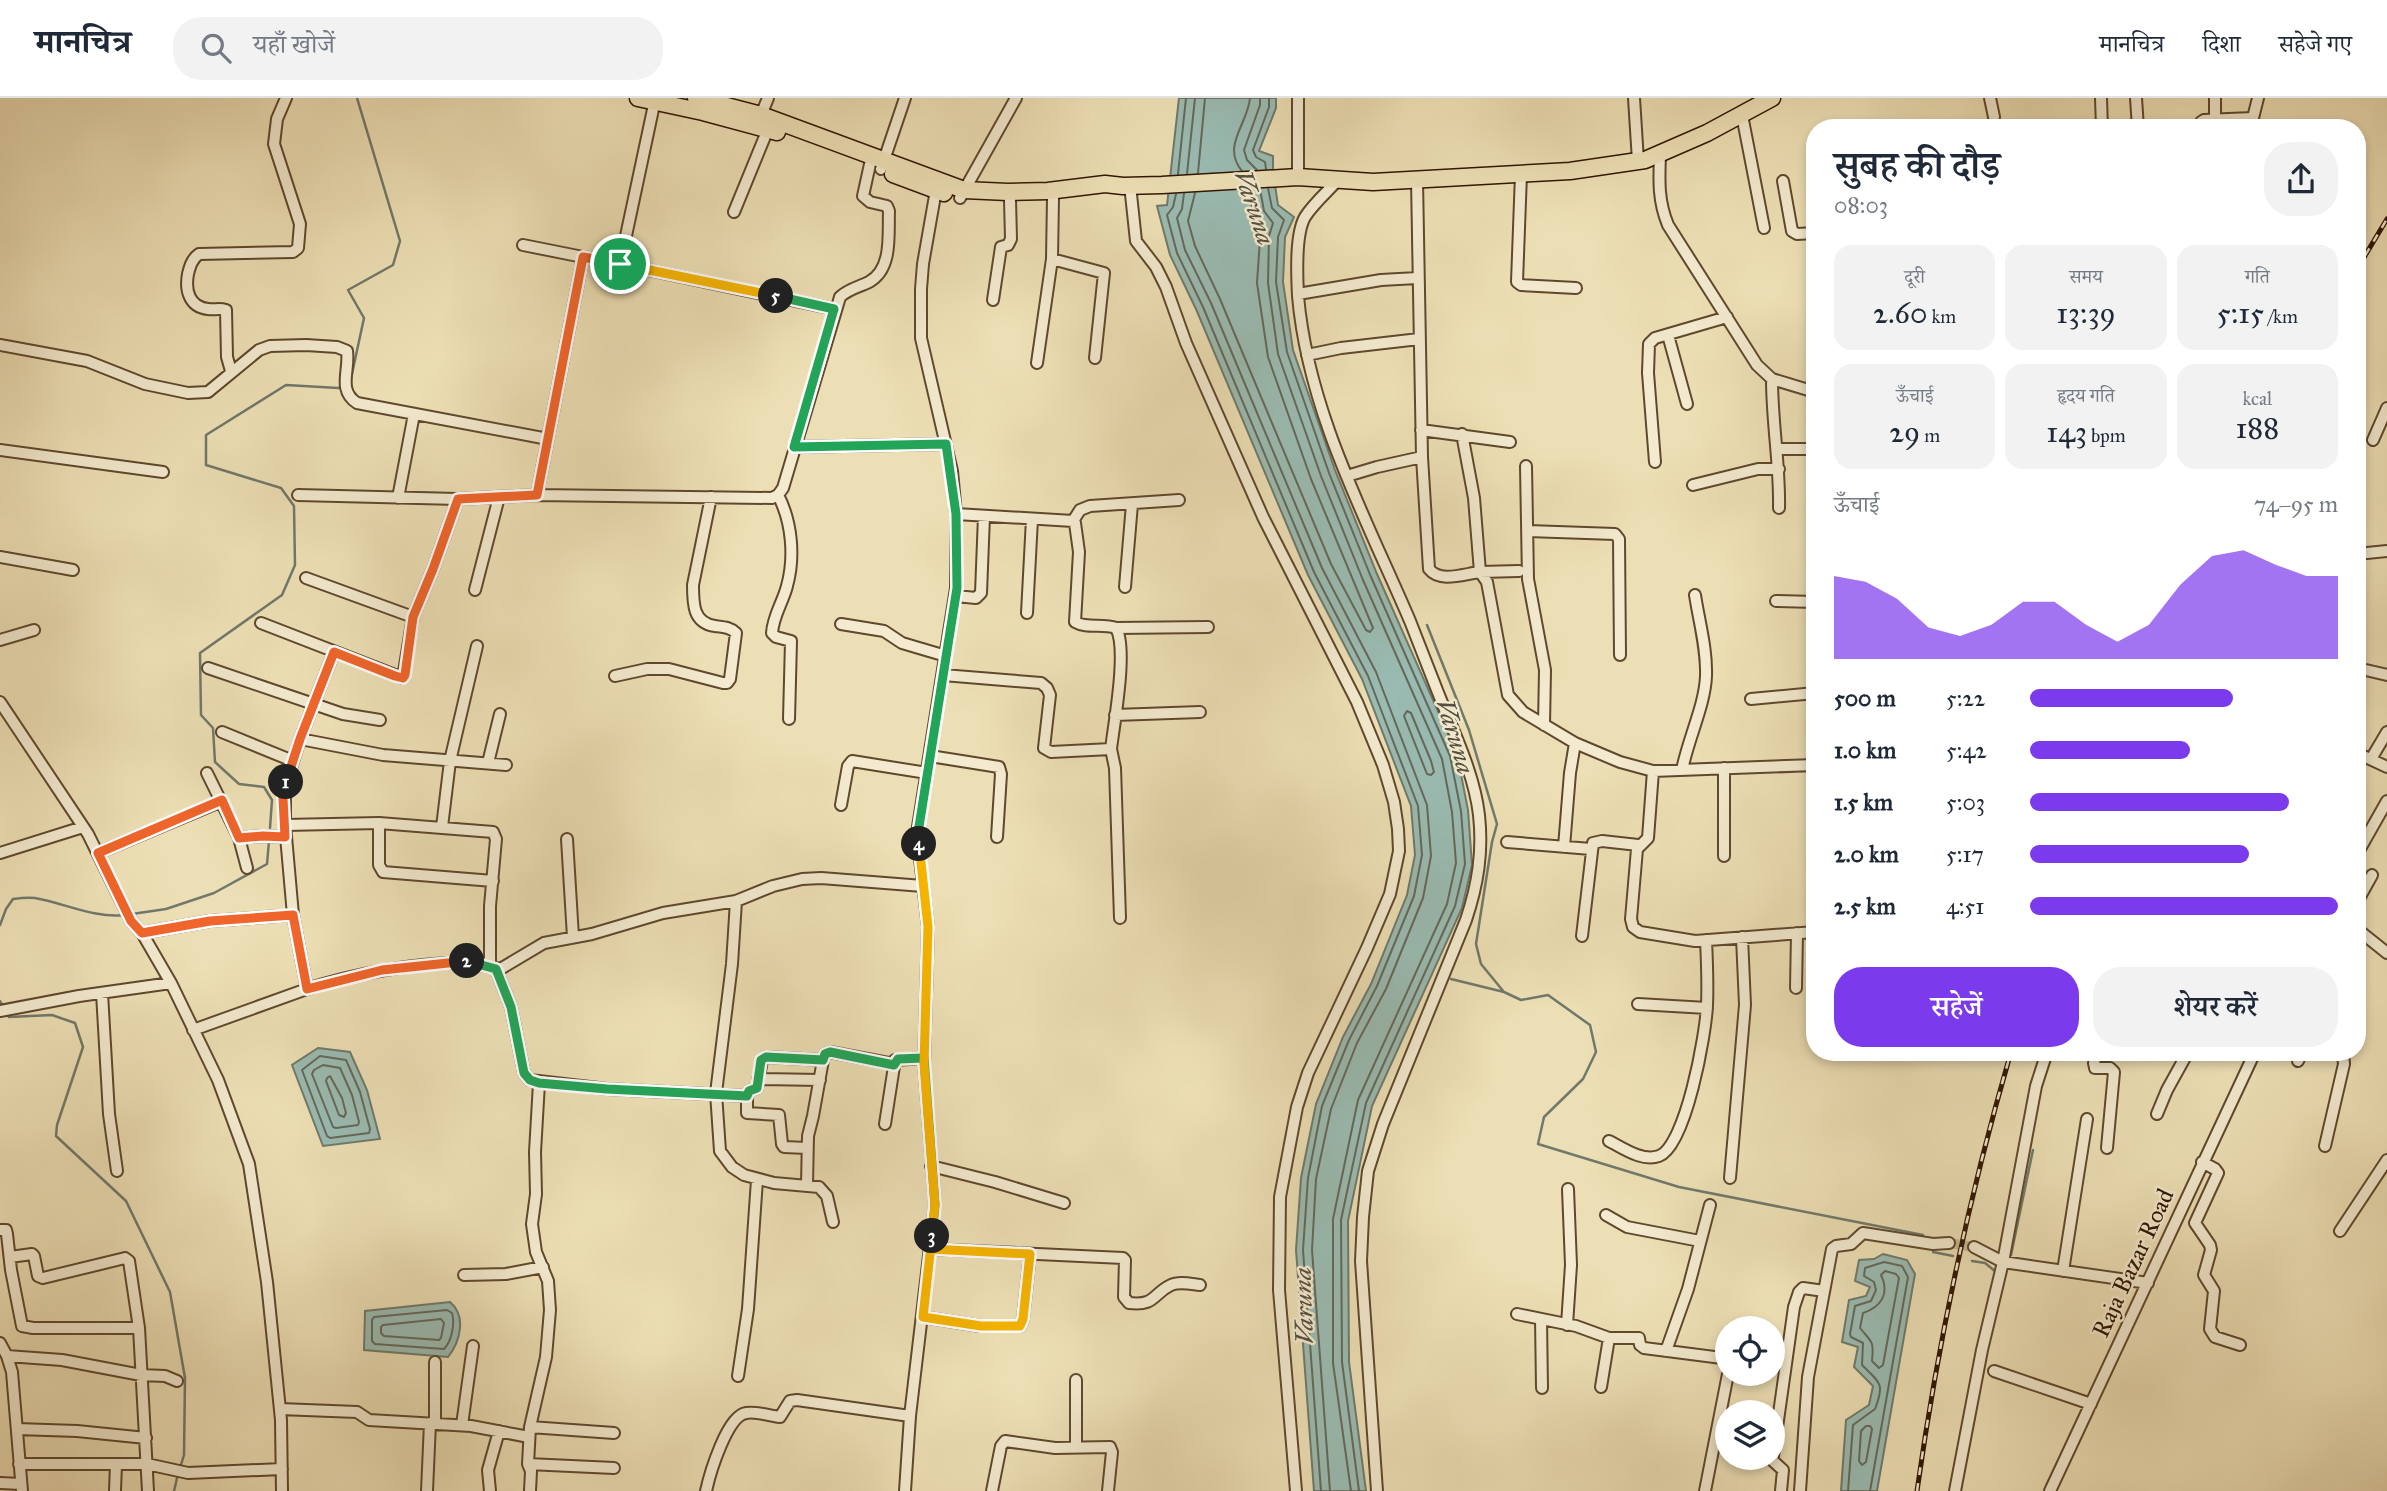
<!DOCTYPE html>
<html lang="hi">
<meta charset="utf-8">
<style>
:root{--surface:#fff;--page:#f2f2f3;--text:#1f2937;--muted:#747a83;--line:#e0e1e3;--accent:#7c3aed}
body{margin:0;font-family:"IM FELL Great Primer","Noto Serif Devanagari",serif;background:var(--page);color:var(--text);height:100vh;display:flex;flex-direction:column;font-size:26px;white-space:nowrap}
*{box-sizing:border-box;margin:0}
p{font-size:23px;color:var(--muted)}
.icon{flex:none;width:38px;height:38px;fill:none;stroke:currentColor;stroke-width:2;stroke-linecap:round;stroke-linejoin:round}
.map{position:relative;flex:1;overflow:hidden}
.sheet{position:absolute;left:1806px;top:21px;width:560px;height:942px;display:flex;flex-direction:column;background:var(--surface);border-radius:28px;box-shadow:0 4px 10px #0003}
.sheet>*{flex:none}
.controls{position:absolute;left:1715px;top:1218px;display:grid;gap:14px}
.controls a{display:grid;place-items:center;width:70px;height:70px;border-radius:50%;background:var(--surface);box-shadow:0 4px 10px #0003;font-size:35px}
.pin{position:absolute;display:grid;place-items:center;width:60px;height:60px;color:#fff;margin:-30px;border:4px solid #fff;border-radius:50%;box-shadow:0 2px 7px #0007}
.km{position:absolute;width:35px;height:35px;margin:-18px;border-radius:50%;background:#222;color:#fff;font-size:19px;line-height:35px;text-align:center}
.round{display:grid;place-items:center;flex:none;width:74px;height:74px;border-radius:28px;background:var(--page)}
.summary{display:flex;align-items:center;justify-content:space-between;height:119px;padding:0 28px}
h1{font-size:38px;font-weight:600;line-height:52px}
.figures{display:grid;grid-template-columns:repeat(3,1fr);gap:10px;height:119px;padding:7px 28px}
.figures div{display:grid;align-content:center;border-radius:18px;background:var(--page);text-align:center}
.figures b{font-size:30px;font-weight:600}
.figures small{font-size:19px;font-weight:400}
.figures p{font-size:19px}
.chart{height:196px;padding:14px 28px}
.chart p{display:flex;justify-content:space-between}
.chart svg{width:100%;height:126px;margin-top:7px;fill:var(--accent);opacity:.7}
.primary-button{display:flex;gap:14px;margin-top:auto;padding:14px 28px}
.primary-button a{flex:1;height:80px;border-radius:28px;background:var(--accent);color:#fff;font-size:28px;font-weight:600;line-height:80px;text-align:center}
.primary-button a+a{background:var(--page);color:var(--text)}
ul{padding:0 28px;list-style:none;font-size:23px}
li{display:grid;grid-template-columns:112px 84px 1fr;align-items:center;height:52px}
li i{height:18px;border-radius:9px;background:var(--accent)}
header{display:flex;align-items:center;gap:42px;box-sizing:border-box;height:98px;padding:0 35px;background:var(--surface);border-bottom:2px solid var(--line)}
header strong{font-size:33px}
nav{display:flex;gap:38px;margin-inline-start:auto;font-size:24px}
.search{width:490px;height:63px;background:var(--page);display:flex;align-items:center;gap:18px;box-sizing:border-box;padding:0 24px;border-radius:28px;color:var(--muted);font-size:26px}
.map>svg:first-child{display:block}
</style>
<header>
<strong>मानचित्र</strong>
<div class="search"><svg class="icon" aria-label="search" viewBox="0 0 24 24"><circle cx="10" cy="10" r="6"/><path d="M15 15l6 6"/></svg>यहाँ खोजें</div>
<nav><a>मानचित्र</a><a>दिशा</a><a>सहेजे गए</a></nav>
</header>
<div class="map">
<svg width="2387" height="1393" viewBox="0 0 2387 1393">
<rect width="100%" height="100%" fill="#eddfb5"/>
<filter id="stains"><feTurbulence type="fractalNoise" baseFrequency=".00286" numOctaves="4"/><feColorMatrix values="0 0 0 0 .2 0 0 0 0 .09 0 0 0 0 .02 0 0 0 .5 -.17"/></filter>
<radialGradient id="worn" r=".72"><stop offset=".6" stop-color="#630" stop-opacity="0"/><stop offset="1" stop-color="#630" stop-opacity=".3"/></radialGradient>
<path fill="#9abcb3" stroke="#70796b" stroke-width="2" d="M1179,0H1276V10L1259,53L1273,58V74L1278,107L1294,119L1285,139L1283,184L1293,252L1335,372L1377,476L1457,656L1468,712L1472,767L1462,810L1372,1008L1348,1123L1349,1264L1366,1393H1314L1296,1152L1301,1080L1316,1006L1343,939L1371,886L1407,797L1415,757L1411,708L1362,581L1308,477L1196,211L1170,157L1157,108L1167,107Z
M318,950L350,954L367,992L380,1041L323,1048L292,967Z
M1883,1156L1907,1162L1915,1176L1877,1393H1841L1846,1322L1869,1307L1873,1288L1854,1269L1858,1249L1842,1244L1849,1202L1866,1198L1870,1189L1855,1183L1859,1162L1874,1161Z
M450,1204C467,1218 460,1244 448,1259L364,1252L365,1213Z"/>
<g fill="none" stroke-linecap="round" stroke-linejoin="round">
<path stroke="#65685a" stroke-width="2" d="M1266,71L1265,64L1256,59L1253,52L1269,9V0
M1257,72L1247,62L1244,52L1260,7V0
M1242,73C1221,48 1248,26 1250,0
M1198,75L1205,0
M1178,76L1186,0
M1187,76L1195,0
M1268,90L1272,110L1284,122L1278,139L1276,184L1287,254L1329,375L1371,479L1450,658L1461,713L1465,766L1455,808L1366,1005L1341,1122L1342,1264L1359,1393
M1260,91L1264,113L1273,125L1269,138L1268,185L1278,256L1321,378L1363,482L1442,661L1452,714L1456,765L1447,806L1358,1002L1333,1121V1265L1351,1393
M1184,95L1182,111L1177,120L1185,152L1211,205L1322,470L1376,574L1427,707L1431,758L1423,800L1386,891L1357,945L1331,1011L1316,1081L1312,1152L1330,1393
M1195,95L1188,123L1195,148L1220,201L1331,466L1366,532L1370,534L1373,530L1311,381L1268,259L1257,185L1261,127L1253,115L1249,92
M1176,96L1173,109L1167,117L1177,155L1203,209L1314,474L1368,578L1418,708L1422,757L1414,798L1377,888L1349,942L1322,1008L1308,1080L1303,1152L1321,1393
M1407,613L1411,615L1431,663L1434,674L1431,677L1427,676L1404,618Z
M320,958L346,962L360,994L370,1031L369,1035L330,1040L327,1038L302,972Z
M323,967L340,970L352,997L359,1024L358,1027L336,1030L333,1029L312,976L314,972Z
M330,978L342,1000L346,1015L344,1019L339,1017L326,983L327,980Z
M1885,1173L1896,1176L1899,1180L1883,1267L1879,1270L1872,1263C1874,1242 1872,1245 1860,1230L1863,1215C1881,1209 1890,1196 1881,1177Z
M447,1212L452,1215C455,1225 452,1243 444,1251L375,1246L372,1243V1222L374,1219Z
M441,1221L444,1225L441,1240L439,1242L384,1238L381,1235V1229L383,1227Z
M1866,1328H1870L1872,1331L1866,1364L1862,1367L1859,1363L1861,1333Z
M1848,1393L1853,1327L1875,1311C1885,1285 1880,1285 1862,1267L1863,1245L1851,1239L1850,1236L1855,1208L1871,1203L1876,1192L1874,1184L1864,1178L1865,1170L1884,1164L1902,1168L1908,1179L1870,1393"/>
<path stroke="#70796b" stroke-width="2.5" d="M350,285L364,220L348,192L393,167L400,143L357,0
M1427,527L1469,632L1497,726L1492,744L1476,846L1481,866L1504,894
M270,730L272,702L264,689L239,686L215,664L213,630L201,617L200,555L282,497L295,467L294,408L281,390L206,367V337L286,287L338,290L344,288
M132,816L166,811L214,795L267,766L269,743
M0,827L6,811L13,801C20,800 28,799 35,800C64,805 96,821 125,817
M1451,881L1504,894L1521,902L1548,897L1590,927L1596,954L1583,981L1544,1019L1538,1046L1679,1089L1923,1137
M0,903L4,910
M7,916L9,919L52,917L75,925L83,949L57,1027L56,1038L126,1103L170,1194L185,1280L184,1357L180,1370
M1933,1154L1953,1158
M2011,1157L2033,1052
M1972,1163L1985,1165L1996,1174
M174,1393L178,1376"/>
<path stroke="#c7b791" stroke-width="10" stroke-dasharray="10 5" stroke-linecap="butt" d="M1949,1145L1974,1149"/>
<defs>
<path id="minor" d="M1634,0L1638,63
M1990,0L1994,19
M2101,0L2102,30
M2136,0L2138,30
M761,17L768,0
M1742,17L1764,130
M2215,21V0
M2200,30L2201,24L2204,22L2253,20L2258,0
M1660,57C1659,82 1658,103 1668,127L1757,267L1772,281L1815,294
M881,71L905,0
M1521,76L1517,184L1521,187L1576,190
M1298,79V0
M1417,82L1422,359L1429,471C1440,485 1463,476 1480,474L1487,484L1508,597L1523,614L1575,645L1620,664L1653,673L1815,667
M1337,83C1327,94 1313,106 1305,119C1295,136 1297,178 1298,198C1308,313 1365,418 1410,523C1419,546 1428,569 1437,592C1453,633 1474,674 1479,717C1483,754 1478,786 1466,822L1383,1026L1368,1073L1363,1119L1361,1163L1377,1393
M1783,83L1792,133L1797,136L1815,135
M1130,87L1136,143L1156,169L1166,189L1186,245L1263,419L1357,604L1383,667L1394,704L1398,731L1399,753L1390,796L1367,850L1308,975L1297,1009L1280,1099L1279,1192L1296,1393
M960,100L1016,0
M734,114L768,31
M523,147L583,159
M1052,161L1104,175L1095,260
M620,166L834,211
M1298,196L1381,182L1417,180
M993,202L1001,149L1008,147L1011,141L1010,102
M1668,237L1687,306
M0,247L87,263L145,286L188,295L208,294L259,252L270,248L306,247L337,249L347,253C350,272 337,292 357,305L548,341
M1307,257L1341,250L1419,241
M1037,265L1052,161L1053,100
M231,273L227,259L226,212C219,210 215,212 208,211C189,209 185,192 188,176C190,168 192,161 199,156L293,154L298,150L300,126L274,46L277,21L286,0
M1772,281C1772,325 1780,367 1779,410
M1421,332L1510,344
M1462,336L1474,400L1480,474L1519,473
M2373,342L2387,310
M794,349L946,346
M1777,351H1815
M0,352L163,374
M1655,364L1648,275L1649,246L1655,240L1727,219
M1526,368L1528,481L1545,572L1544,627
M1347,378L1377,369L1422,359
M1693,387L1758,371H1779
M298,397L458,401L537,397L772,400L778,397L783,390L840,199C848,191 859,189 869,184C893,171 888,136 889,113L887,108L870,104L863,98L870,66
M537,397L583,159L620,166L655,2
M778,397C792,424 795,459 787,488C783,504 773,518 772,535L776,539L791,543L789,621
M398,400L414,316
M956,416L1073,423L1075,425L1079,454L1075,524C1087,531 1103,525 1116,530C1128,551 1114,625 1111,651
M1073,423L1080,412L1090,408L1179,402
M1528,433L1615,436L1619,441L1620,557
M2357,456L2387,453
M0,459L73,472
M306,480L413,519
M1125,489L1132,406
M475,492L499,399
M956,498L976,500L981,495L984,418
M1776,503L1815,504
M1027,515L1032,421
M261,525L403,580L413,519L433,471L458,401
M841,526L884,533L902,545L946,558
M1116,530L1208,529
M0,542L34,532
M208,570L343,616L380,622
M2357,570L2387,577
M943,577L1041,585L1047,590L1050,597L1044,650L1051,654L1111,651L1115,670L1120,820
M615,578L647,571H669L723,585H727L730,581L736,535C730,529 723,529 715,528C693,525 693,506 693,487L711,399
M1751,601L1815,595
M0,604L88,736L131,823L142,835L171,885L218,982L249,1066L267,1184L281,1322L282,1393
M1115,617L1200,614
M222,634L293,663
M300,641L383,657L506,667
M2357,655L2387,669
M930,658L999,669L1001,676L997,739
M2371,661L2387,634
M488,665L500,616
M1682,672C1688,641 1705,607 1706,578C1707,551 1699,523 1695,497
M1653,673L1648,740L1637,751L1631,821L1633,829L1640,834L1695,843L1815,834
M207,675L239,740L247,770
M841,707L848,668L852,663L927,675
M379,725V767L383,774L493,783
M285,727V689L300,641L334,554
M442,729L450,663L477,548
M239,740L263,738L285,739
M567,741L573,839
M1507,744L1591,751
M1564,749L1570,675L1575,645
M0,755L83,729
M98,755L222,703
M2357,756L2387,703
M1724,758V670
M736,803L732,866L716,995L720,1053L732,1069L744,1077L774,1085L819,1089L827,1098L833,1124
M2357,804L2372,777
M293,817L285,727L379,725L493,734L496,741L490,808V869
M2357,831L2387,855
M142,835L210,823L293,817L307,891C357,875 412,866 464,864C477,863 489,872 502,870L544,845L592,836L663,815L736,803L773,788L802,781L821,780L923,788
M1582,838L1593,745L1602,743L1638,747
M496,871L511,909L524,975L530,982L607,991L747,998L749,993L757,990L762,962L766,959L823,962L813,1018L808,1038L807,1087
M1796,890L1797,835
M102,895L109,1016L117,1073
M1638,906L1707,910
M0,913L79,898L171,885
M193,932L307,891
M2097,954L2094,965L2095,970H2110L2114,974L2107,1050
M823,962L825,956L830,954L894,966
M2298,963L2302,954
M758,981L820,982
M747,998V1015L779,1017L782,1046L784,1049L807,1050
M2157,1016L2167,992L2188,954
M885,1026L895,962L924,960
M1609,1043C1623,1050 1642,1064 1659,1058C1686,1048 1706,935 1707,907C1708,885 1707,863 1706,842
M2325,1048L2344,966L2343,956L2339,954
M2202,1064L2215,1071L2218,1075L2195,1125L2210,1147L2211,1152L2204,1177L2214,1193L2210,1231L2215,1239L2240,1247
M931,1068L995,1084L1064,1105
M1730,1080L1745,907L1742,839
M1606,1117L1627,1129L1700,1143
M0,1132H6L7,1136L11,1172L22,1228L33,1230H139
M2340,1133L2387,1062
M1974,1149L2003,1164L2148,1185
M930,1151L1123,1160L1125,1162L1124,1199L1129,1205C1156,1208 1152,1196 1171,1187C1179,1183 1191,1186 1200,1187
M10,1159L32,1156L34,1158L38,1178L43,1180L121,1161L125,1160L129,1163L139,1230L148,1393
M2063,1173L2087,1021
M464,1177L506,1176L543,1169
M1517,1216L1576,1228L1609,1240H1639L1640,1247L1644,1250L1722,1260L1727,1264
M923,1219L980,1228H1020L1023,1221L1030,1156
M1541,1221L1542,1290
M1567,1227L1571,1167L1568,1091
M0,1245L7,1258L12,1274L22,1393
M1666,1253L1688,1191L1710,1107
M7,1258L62,1262L141,1277L165,1278L177,1283
M1994,1273L2091,1306
M738,1278L748,1211L757,1082
M1601,1289L1609,1240
M280,1311L357,1314L369,1322L471,1328L529,1339
M435,1325V1264
M462,1327L473,1248
M530,1329L614,1335
M17,1331L77,1333L146,1340
M1076,1350V1282
M1773,1358L1794,1209L1799,1194L1803,1190L1824,1193
M1772,1360L1773,1363L1783,1372L1781,1393
M19,1366H147L188,1375L282,1371
M528,1366L614,1370
M0,1385L21,1386
M115,1393L116,1366
M427,1393L430,1325
M490,1393L488,1372L499,1333
M530,1393L531,1373L528,1366L530,1329L546,1259L550,1212L548,1183L536,1154L532,1126L536,1096L535,1054L539,985
M706,1393C710,1375 727,1318 746,1315C757,1313 769,1318 780,1319L790,1303L797,1302L910,1318
M905,1393L910,1318L935,1107L924,966L928,829L917,735L956,490V416L952,373L921,240V191L923,166L936,92
M992,1393L1001,1348L1005,1343L1055,1350L1110,1349L1112,1354L1108,1393
M1705,1393L1728,1276
M1800,1393L1808,1279L1832,1151L1836,1148L1851,1146L1863,1135L1933,1146L1949,1145
M1955,1393L1982,1252L2003,1164L2036,988L2047,954
M2050,1393L2255,954"/>
<path id="highway" d="M638,0L703,14L777,34
M696,0L761,17L964,92L1008,94L1048,93L1105,86L1123,88L1162,87L1298,79L1373,84L1570,73L1645,62L1707,35L1772,0
M893,76L944,95"/>
</defs>
<use href="#minor" stroke="#5f482d" stroke-width="14"/>
<use href="#highway" stroke="#301500" stroke-width="19"/>
<use href="#minor" stroke="#f3eacf" stroke-width="10"/>
<use href="#highway" stroke="#eddfb5" stroke-width="16"/>
<defs>
<path id="rail" d="M2357,171L2387,121
M1917,1393C1938,1244 1969,1098 2011,954"/>
</defs>
<use href="#rail" stroke="#301500" stroke-width="5"/>
<use href="#rail" stroke="#f3eacf" stroke-width="2.5" stroke-dasharray="8" stroke-linecap="butt"/>
</g>
<g fill="none" stroke-linecap="round" stroke-linejoin="round">
<defs>
<path id="split-1" d="M286,684L300,641L334,554L395,578L403,580L405,577L413,519L433,471L458,401L537,397L583,159L620,166"/>
<path id="split-2" d="M286,684L283,700L285,739L263,738L239,740L222,702L98,755L131,823L142,835L210,823L293,817L307,891L382,872L467,863"/>
<path id="split-3" d="M467,863L496,871L511,909L524,975L530,982L539,985L607,991L747,998L749,993L757,990L761,962L766,959L823,962L825,956L830,954L894,967L898,961L924,960L935,1107L932,1138"/>
<path id="split-4" d="M919,746L928,829L924,966L935,1107L930,1151L1030,1156L1023,1221L1020,1228H981L923,1219L932,1138"/>
<path id="split-5" d="M776,198L834,211L794,349L946,346L956,416L957,490L918,735L919,746"/>
<path id="split-6" d="M620,166L776,198"/>
</defs>
<use href="#split-1" stroke="#fff" stroke-width="14"/>
<use href="#split-2" stroke="#fff" stroke-width="14"/>
<use href="#split-3" stroke="#fff" stroke-width="14"/>
<use href="#split-4" stroke="#fff" stroke-width="14"/>
<use href="#split-5" stroke="#fff" stroke-width="14"/>
<use href="#split-6" stroke="#fff" stroke-width="14"/>
<use href="#split-1" stroke="#f0652b" stroke-width="9"/>
<use href="#split-2" stroke="#f0652b" stroke-width="9"/>
<use href="#split-3" stroke="#22a559" stroke-width="9"/>
<use href="#split-4" stroke="#f5b400" stroke-width="9"/>
<use href="#split-5" stroke="#22a559" stroke-width="9"/>
<use href="#split-6" stroke="#f5b400" stroke-width="9"/>
</g>
<g text-anchor="middle" stroke-width="5" stroke-linejoin="round" paint-order="stroke">
<g font-size="24" fill="#301500" stroke="#f3eacf">
<text transform="translate(2133 1165) rotate(-65)" y="8">Raja Bazar Road</text>
</g>
<g font-size="26" font-style="italic" fill="#554f3f" stroke="#f3eacf">
<text transform="translate(1255 109) rotate(71)" y="9">Varuna</text>
<text transform="translate(1456 638) rotate(73)" y="9">Varuna</text>
<text transform="translate(1303 1208) rotate(-92)" y="9">Varuna</text>
</g>
</g>
<rect width="100%" height="100%" filter="url(#stains)"/>
<rect width="100%" height="100%" fill="url(#worn)"/>
</svg>
<div class="controls">
<a><svg class="icon" aria-label="locate" viewBox="0 0 24 24"><circle cx="12" cy="12" r="6"/><path d="M12 2v4M12 18v4M2 12h4M18 12h4"/></svg></a>
<a><svg class="icon" aria-label="layers" viewBox="0 0 24 24"><path d="M12 4l9 5-9 5-9-5zM3 14l9 5 9-5"/></svg></a>
</div>
<div class="pin" style="left:620px;top:166px;background:#1e9e55"><svg class="icon" aria-label="arrive" viewBox="0 0 24 24"><path d="M6 21V4h12l-3 4 3 4H6"/></svg></div>
<b class="km" style="left:286px;top:684px">1</b>
<b class="km" style="left:467px;top:863px">2</b>
<b class="km" style="left:932px;top:1138px">3</b>
<b class="km" style="left:919px;top:746px">4</b>
<b class="km" style="left:776px;top:198px">5</b>
<section class="sheet">
<div class="summary"><div><h1>सुबह की दौड़</h1><p>08:03</p></div><a class="round"><svg class="icon" aria-label="share" viewBox="0 0 24 24"><path d="M12 15V3M7 8l5-5 5 5M5 13v7h14v-7"/></svg></a></div>
<div class="figures">
<div><p>दूरी</p><b>2.60<small> km</small></b></div>
<div><p>समय</p><b>13:39</b></div>
<div><p>गति</p><b>5:15<small> /km</small></b></div>
</div>
<div class="figures">
<div><p>ऊँचाई</p><b>29<small> m</small></b></div>
<div><p>हृदय गति</p><b>143<small> bpm</small></b></div>
<div><p>kcal</p><b>188</b></div>
</div>
<div class="chart"><p><span>ऊँचाई</span>74–95 m</p>
<svg viewBox="0 0 160 44" preserveAspectRatio="none"><path d="M0 44V15L10 17L20 23L30 33L40 36L50 32L60 24L70 24L80 32L90 38L100 32L110 18L120 8L130 6L140 11L150 15L160 15V44z"/></svg>
</div>
<ul>
<li><b>500 m</b>5:22<i style="width:66%"></i></li>
<li><b>1.0 km</b>5:42<i style="width:52%"></i></li>
<li><b>1.5 km</b>5:03<i style="width:84%"></i></li>
<li><b>2.0 km</b>5:17<i style="width:71%"></i></li>
<li><b>2.5 km</b>4:51<i style="width:100%"></i></li>
</ul>
<div class="primary-button"><a>सहेजें</a><a>शेयर करें</a></div>
</section>
</div>
